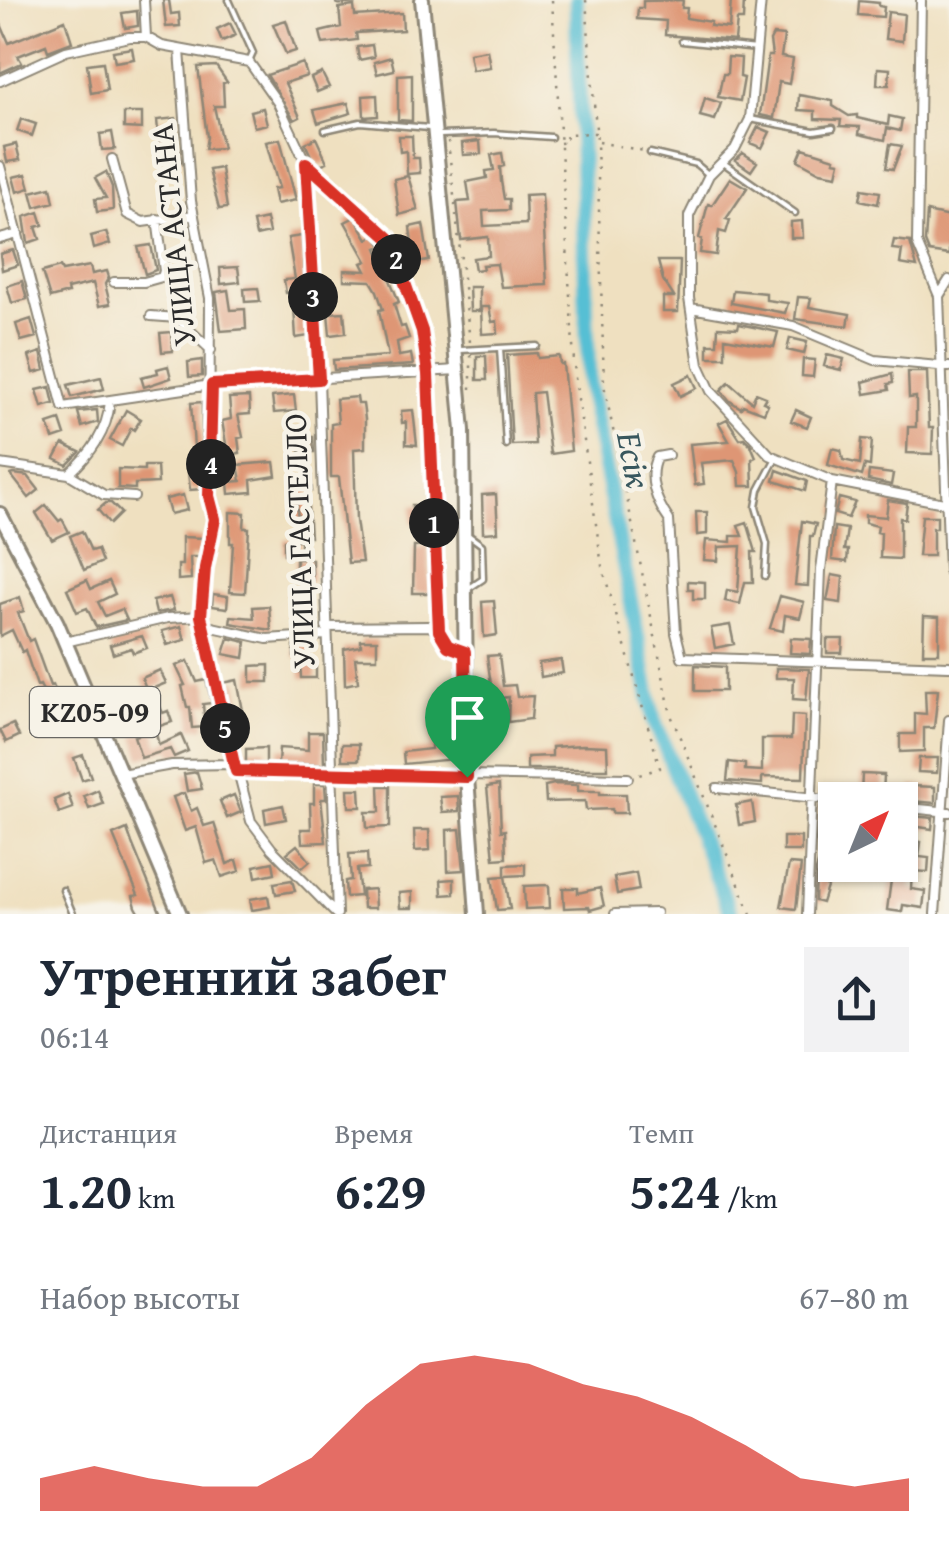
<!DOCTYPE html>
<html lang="ru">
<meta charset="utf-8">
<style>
:root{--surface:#fff;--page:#f2f2f3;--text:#1f2937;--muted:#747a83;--accent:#d93025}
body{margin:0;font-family:"Gentium Book Plus",serif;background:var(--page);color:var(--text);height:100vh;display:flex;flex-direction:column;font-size:38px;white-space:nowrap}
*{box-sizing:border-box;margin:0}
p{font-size:32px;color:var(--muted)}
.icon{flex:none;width:55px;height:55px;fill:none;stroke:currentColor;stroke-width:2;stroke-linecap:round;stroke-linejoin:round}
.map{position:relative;height:914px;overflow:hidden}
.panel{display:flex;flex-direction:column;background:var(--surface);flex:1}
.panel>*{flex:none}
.needle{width:65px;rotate:43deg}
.buttons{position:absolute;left:818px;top:782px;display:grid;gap:20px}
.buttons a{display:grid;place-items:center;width:100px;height:100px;border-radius:0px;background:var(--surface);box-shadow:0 2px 8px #0004;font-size:50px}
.pin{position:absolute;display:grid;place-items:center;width:85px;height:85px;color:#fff;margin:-102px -42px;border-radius:50% 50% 50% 0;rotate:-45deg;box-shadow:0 0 10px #0007}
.pin .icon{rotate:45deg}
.km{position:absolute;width:50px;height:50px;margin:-25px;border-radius:50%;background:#222;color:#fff;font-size:28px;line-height:50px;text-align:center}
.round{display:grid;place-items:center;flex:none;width:105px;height:105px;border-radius:0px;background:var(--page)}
.summary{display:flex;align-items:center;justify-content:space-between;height:170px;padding:0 40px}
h1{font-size:55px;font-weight:800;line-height:75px}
.stats{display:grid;grid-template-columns:repeat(3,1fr);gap:15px;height:170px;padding:10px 40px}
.stats div{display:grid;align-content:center}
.stats b{font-size:50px;font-weight:800}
.stats small{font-size:28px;font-weight:400}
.stats p{font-size:28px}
.chart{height:280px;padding:20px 40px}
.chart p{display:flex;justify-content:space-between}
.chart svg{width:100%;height:180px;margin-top:10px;fill:var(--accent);opacity:.7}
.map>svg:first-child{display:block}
</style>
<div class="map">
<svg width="949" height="914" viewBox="0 0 949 914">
<rect width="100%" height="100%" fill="#f7f3e8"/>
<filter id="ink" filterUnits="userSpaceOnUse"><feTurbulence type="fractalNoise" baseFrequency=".01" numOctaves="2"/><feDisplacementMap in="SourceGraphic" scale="20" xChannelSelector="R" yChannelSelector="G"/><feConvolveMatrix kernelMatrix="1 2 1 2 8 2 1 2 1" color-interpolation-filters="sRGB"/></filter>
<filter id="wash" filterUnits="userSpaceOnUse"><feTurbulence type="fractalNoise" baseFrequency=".0048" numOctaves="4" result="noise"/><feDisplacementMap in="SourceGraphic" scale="40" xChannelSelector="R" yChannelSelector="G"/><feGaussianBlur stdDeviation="2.25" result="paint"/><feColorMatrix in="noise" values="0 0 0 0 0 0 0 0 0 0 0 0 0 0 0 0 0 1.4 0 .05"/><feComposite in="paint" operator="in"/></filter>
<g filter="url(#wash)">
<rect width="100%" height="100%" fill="#efe0c0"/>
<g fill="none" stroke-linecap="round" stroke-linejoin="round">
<path stroke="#57bfd4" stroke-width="15" d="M576,0L589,387L654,720L731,914"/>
</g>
<g id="blocks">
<path fill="#de9675" d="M163,0H169L171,14L179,13L180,26L166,27Z
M683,0L682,8H687L686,18L711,22L710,26L729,28L731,0H744L743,20H737L735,41L665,35L666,21L637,19L638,8H643V1Z
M859,1L879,3V6L884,7L883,17L858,15Z
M354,6L355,16L402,13L403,30L356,33L357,40L323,44L320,32L341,27L339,8Z
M137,11L138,26L125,28L122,13Z
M888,12L904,14L902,41L885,39Z
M65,20L72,42L48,51L46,45L18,56L22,63L0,73V22L9,43Z
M286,20L296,51L286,54L273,24Z
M230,23L236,35L222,41L217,29Z
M773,35L784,36L781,57L793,59L789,84L779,82L774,118L760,115L768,56H772L770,41Z
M372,45L374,57L359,60L357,47Z
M132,48L134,59L115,62L113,51Z
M487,50L490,67L472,70L469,53Z
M391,57L394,70L377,74L374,62Z
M728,57L741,58L740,77L744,78L740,101L718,97L723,74H727Z
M103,62L107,90L91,93L87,64Z
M303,63L307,76L285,83L300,117L294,120L267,75Z
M216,66L227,82L223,83L224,106H214L223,148L205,149L207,137L198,67Z
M878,68L890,69L889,85H877Z
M322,73L329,87L317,92L311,78Z
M412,74V121L398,120V75Z
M377,95L378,116L364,117L363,96Z
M799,95L833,101V106L849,116L857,115V118L888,125L889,116L902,119L900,131L887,128L885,140L859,134L860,127L840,126L841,120L815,119V111L798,110Z
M705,98L721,103L715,120L700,116Z
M348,103L351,113L318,123L314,110Z
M263,108L267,124L254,127L250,111Z
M124,113H142V129L124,128Z
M176,118L181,163L169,164L167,141H159L157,120Z
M21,119L36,124L32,136L17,131Z
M758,127L770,132L762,148L750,143Z
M112,132L115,149L102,150L100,134Z
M399,136H412L413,158H419L420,173L407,174L406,151L400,152Z
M316,138L327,162L320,165L312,158L305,143Z
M280,139L296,200L276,204L273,189L279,188L266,142Z
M480,141L481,154L463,155L462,143Z
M16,144L20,160L7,162L4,147Z
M890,144L902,146L893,169L886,168Z
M803,148L835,158L834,161L840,162L837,175L820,172L798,160Z
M502,153L504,166L500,167L501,181L504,199H509V210L483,211L484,226L526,224L525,195L542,194L547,285L501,287L497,264L482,265L483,269L475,270L473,258L489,256L488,237L461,240L457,202L470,201L467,182L487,178L486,171L494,170L491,155Z
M743,153L757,162L751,171L735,160Z
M221,168L227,208L219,209L209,170Z
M106,172L112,187L113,210L97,212L95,199L106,198L95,178Z
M26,174L30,188L17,192L13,177Z
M408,176L418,210L399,215L394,179Z
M730,178L747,188L726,219L730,220L726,233L719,231L716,255L700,253L702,239L699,238L708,204L712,205Z
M51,187L54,202L35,207L31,192Z
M862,189L880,192L878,204L860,200Z
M39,212L43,225L36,227L40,239L28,243L24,217Z
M927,212L949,217V255L929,252L925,242Z
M355,217L368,239L375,235L382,246L377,248L399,302L394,304L401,327L405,326L409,338L397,342L399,356L411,354L413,365L334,370L333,360L388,356L379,310L383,309L377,291L371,281L344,280V270L366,271L362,263L367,261L345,222Z
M266,219L269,233L256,236L253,222Z
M802,221L803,238H791V222Z
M423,224L429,261L414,263L410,227Z
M106,232L110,244L94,249L91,236Z
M302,236L306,292L286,293L284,280L295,279L288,238Z
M894,240L910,242L917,267L900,264L902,250L892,249Z
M151,245L156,270L145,274L138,247Z
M13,250L18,265L2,270L0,254Z
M658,261H680L678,312H663V297H674L663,280Z
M90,266L92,274L107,271L109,277L105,284L110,304L99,306L93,283L67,289L68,293L50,298L42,272L60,267L62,271Z
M238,267L240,282L221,284L220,268Z
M22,281L27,299L12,303L7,286Z
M469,287H479V311H470Z
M258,288L260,301L245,302L244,289Z
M228,290L231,310L245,309L246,329L221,331L216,292Z
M733,290L766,293V300L788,303L785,313L731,303Z
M798,297L811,298L809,307L850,314L848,326L795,319Z
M307,305L309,336L296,338L294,307Z
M481,307H489L492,322L497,321L498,333L482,334Z
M344,312L346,333L330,335L328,313Z
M31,319L36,337L21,341L16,324Z
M739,324L778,332L774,347L725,338V357H708V344H717L718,327L738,328Z
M172,332L173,351L162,352L160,333Z
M790,338L807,342L804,354L787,350Z
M41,352L45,370L34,373L29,356Z
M537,353L538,358L559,356L560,364H563L571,451L550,454L542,392L532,393L535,444L512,445L507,355Z
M827,355L844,359L841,370L824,366Z
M477,356H486L487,380H477Z
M803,359L815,360L813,377L802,376Z
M202,360V376L189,377L188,362Z
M168,366L171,378L144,387L141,377L158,373L157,369Z
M908,372H927L929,428H933L932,454L907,453L908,427H916V397L909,398Z
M892,374L893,383L888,384L889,390L865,394L863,382Z
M691,375L697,388L680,396L674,383Z
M101,377L104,389L72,397L68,385Z
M729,382L752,402L756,393L766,397L763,402L768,404L764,413L743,405L741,408L730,401L721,390Z
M50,387L54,404L42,407L37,390Z
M294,395L296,411L274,413L272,397Z
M249,397L250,414L238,415L243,437L238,438L240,453L228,455L222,421L231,419L229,398Z
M357,397L358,404H363L365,419V448L354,449L356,520L362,562L348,563L339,477H331V424L338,423L336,399Z
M202,402V447L194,448L191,403Z
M97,410L98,422L82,427L78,412Z
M126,410L141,419L134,430L131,428L122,446L110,440Z
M413,410L417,445L406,444V422L402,423L401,411Z
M796,410L811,417L807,427L791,421Z
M727,419L740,439L744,438L751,445L756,457L752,459L753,486H740L739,472L734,460L701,463L704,484L695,485L690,444L729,441L719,423Z
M60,420L65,435L53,439L48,424Z
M300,436H313L314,452H300Z
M862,439L872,440L870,466L865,465L862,476L828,465L832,448L841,450L843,460L860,464Z
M63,444L80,452L67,465L55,459Z
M274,462L276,476L251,480L252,492L229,494L228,482L241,481L238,465Z
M144,466H157L158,483L135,484V489L118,488V469L144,470Z
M777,470L807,481L805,491L774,481Z
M202,471V489L190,490L188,472Z
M869,471L893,474L891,485L868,480Z
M14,474L28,476L39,490L29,498L11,475Z
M295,477H311L312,491H307L310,537H299Z
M496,494L498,532L483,533L482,495Z
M183,495L187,510L170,514L166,499Z
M839,498L855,502L848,518L835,514Z
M888,500L907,503L905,519L900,518V559L880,558L881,533L877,532L878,526L865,523V515L886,517Z
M106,503H111L121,513L110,524L98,510Z
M46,505L59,521L62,519L69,532L52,540L36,513Z
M412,505H426L427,523H412Z
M230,512L245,513L244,528H249L245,593L230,592L233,543H230Z
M696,512H707V534L697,535Z
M922,516H937V528H933V556H918Z
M802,521L816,524L813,536H810L808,586L795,585Z
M747,522L756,552H752L753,582H745L740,604L725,601L727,590L738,592L741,546L719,547L718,561L704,560L706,540L731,542V536H742L738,525Z
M834,527L847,529L844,550H848L847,562L832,560Z
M82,531L91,551L97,549L102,562L84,570L70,536Z
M182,537L203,538L200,557H190L191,579L178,580V565H182Z
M284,540H301V554H284Z
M428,546L430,593H413L414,547Z
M296,559H312V582H296Z
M832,575L843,577L841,603L827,601Z
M87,580L91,589L109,581L115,594L98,602L105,616L122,609L127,620L96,627L87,608L77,612L67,589Z
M688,581L705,582V599H693V589H688Z
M213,594L228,596L227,608L212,606Z
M780,596L804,602L800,618L785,615L783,631L770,628Z
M20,597L24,611L18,613L29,641L33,639L50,686L53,685L60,702L73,716L58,722L47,698L40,685L37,686L25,650L22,652L12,630L0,636V604Z
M170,597L174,610L156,613L153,601Z
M494,601L497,635L484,637L482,602Z
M269,606L271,630L230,623L231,616L254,618L253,607Z
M294,612H310L311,626H294Z
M924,616L939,617V653H923Z
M730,625L734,644L715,648L711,628Z
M181,626L185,640L167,645L162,631Z
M142,636L147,648L133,653L131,648L113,654L110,645Z
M229,638L246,642L244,658L224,654Z
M791,638L811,639L810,654L790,653Z
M827,639H843L842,653H827Z
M361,640H377V658H355L358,682L345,685L344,649L361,646Z
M310,645V666H316V678H301L300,657H294V646Z
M499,655L503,686L515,685L517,697L533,696L531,719L508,722L509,697L493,699L487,656Z
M561,660L563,673L541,677L539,663Z
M188,661L197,682L206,680L212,703L203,704L205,727L192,728L190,707H187L182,686L185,685L176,666Z
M269,665V682H251V666Z
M695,665L725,667V691H695Z
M776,668L809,669L806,700L793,699L794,678H776Z
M160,670L166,683L147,691L142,678Z
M237,680L246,726L235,729L223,683Z
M925,690H938L934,728H924V751L900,752V734H915V713L926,714Z
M153,692L163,713L168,711L172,722L154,728L139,698Z
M792,715L805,716L803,778L762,777V784L727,781L729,762L745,764V770L762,771V739H791Z
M451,719L455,759L404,764L403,752L431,749V721Z
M13,724L19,736L6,742L0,730Z
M155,730L159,745L181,735L188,751L174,757L170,749L141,758L134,736Z
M308,732H323L324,765L278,764L279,748L308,750Z
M342,744H359V760H342Z
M583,745L607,746L608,769H527V757L552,756V747Z
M266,748V764H246V749Z
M83,755L91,777L82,780L74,758Z
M919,758H938L937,773L918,772Z
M197,772L202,789L187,791L184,774Z
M862,774L884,775L883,796L861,795Z
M314,784H325L326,799H321L326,842L302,843L301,829H311L310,803H314Z
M554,784L578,785V791H600V794H626L627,813H612V809L586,810L585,801L546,802L545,786Z
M499,785L501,831L505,830L506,858L494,859L487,787Z
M379,786H390V827L367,828L366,812H380Z
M912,786L935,787V803L911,801Z
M348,789H360L361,807H349Z
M98,790L103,804L89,809L84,796Z
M184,793L191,811L197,808L204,826L214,823L227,864L237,860L240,871L222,877L216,860L206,863L196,827L185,831L173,797Z
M68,794L73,808L59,813L54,800Z
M234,795L241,812L227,818L220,801Z
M458,796L459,811L442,812L440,797Z
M752,802L755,822L739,825L736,805Z
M283,805L286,819L266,823L264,809Z
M820,806L835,807V813L824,814L829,831L835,832V846L832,845L825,869L832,871L822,903L815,901L816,871L824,844L817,842Z
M900,815L933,818L932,829L900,824Z
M127,829L132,843L161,914H140L136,907L133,896L138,895L113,835Z
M460,829L464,870L448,871L447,830Z
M414,830H429L430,850L415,851Z
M783,837H801V851H783Z
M900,839L921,842L919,857L929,858L928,872L912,871L911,889L925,891L923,908L903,905L902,912L887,910L893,865H900Z
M297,845L310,861L302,868L287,853Z
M367,853L368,868L357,869L360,896L346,897L345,881L351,880L349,854Z
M273,862L275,873L256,877L254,866Z
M525,864V875L505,876V865Z
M789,864L801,865L796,909L781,907Z
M636,873L639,890L617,894L614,877Z
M505,876L510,909L497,910L492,877Z
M454,879V894L442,895L441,880Z
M292,880L295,891L276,894L274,883Z
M549,885L550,908L525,909L524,886Z
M563,888H578V893L600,888L604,906L590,910L589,907L564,908Z
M374,889L375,908H363L362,890Z
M412,892V908H400L399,893Z
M268,896L270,907L252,910L250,899Z"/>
</g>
</g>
<g filter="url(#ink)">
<use href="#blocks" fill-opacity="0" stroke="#8d8676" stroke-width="2.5"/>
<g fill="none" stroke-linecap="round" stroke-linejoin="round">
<defs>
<path id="lane" d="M229,0L253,53L249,62
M339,1L355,0
M682,41L757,49
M750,119L814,131L833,128
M325,130L360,122L429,128
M440,135L494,133L551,137
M650,153L696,164L709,175
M725,164L795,213
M500,348L506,445
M461,350L537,346
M467,534L482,545L483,579L468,589
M765,576L767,544L756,507L759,490L776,458
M63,890L73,914"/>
<path id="street" d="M144,0L146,37
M761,0L750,119L735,149L709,175L689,216V298L699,365L711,391L770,455L832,481L949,504
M921,0L917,243L939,296L949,571
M180,50L191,201L210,298L209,496L215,519L205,568L201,616L211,668L251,821L272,849L336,914
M0,81L66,51L129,37H146L162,46L249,62L278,103L306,163L319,379L337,914
M112,159L127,214L143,222L194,215
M306,163L389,238L427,353L439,631
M0,166L63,407L211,385L457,370
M0,239L18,234
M114,282H144L162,277L164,271L157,219
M939,296L949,280
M691,308L793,326L875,360L949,367
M151,316L177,318L211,350
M668,455L657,457C646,477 657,503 669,520L676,633L682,657L949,666
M0,464L69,474C91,454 107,432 110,402
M69,474L104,495L134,497
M203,625L267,639L327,635
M326,627L429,626C447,635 442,644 465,653
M65,642L168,618L201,616
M236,771L628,778
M121,774L172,765L234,764
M717,788L836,800
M900,807L949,812
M615,914L656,913
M807,914L821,570L832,481
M935,914L949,720"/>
<path id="primary" d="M422,0L463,430L467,777L477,914
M0,514L57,623L180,914"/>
</defs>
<use href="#lane" stroke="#8d8676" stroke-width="9"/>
<use href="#street" stroke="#8d8676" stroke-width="12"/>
<use href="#primary" stroke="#8d8676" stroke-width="18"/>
<path stroke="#8d8676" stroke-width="2.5" stroke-dasharray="2.5 8" stroke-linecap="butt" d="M552,0L575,378L602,566L660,768L636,776
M586,0L597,142L604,385L671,715L751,914
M448,141L470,342
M598,142L644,151
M560,143L567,142L566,134L595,133V135
M471,355V392"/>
<use href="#lane" stroke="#fff" stroke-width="4"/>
<use href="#street" stroke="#fff" stroke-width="8"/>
<use href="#primary" stroke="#fff" stroke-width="12"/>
</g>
</g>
<g fill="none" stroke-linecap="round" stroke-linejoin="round" filter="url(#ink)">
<defs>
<path id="route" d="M306,163L389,238L422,331L428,374L439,631L448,646L465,652L467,777L236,771L234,764L201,616L205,568L215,519L209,496L212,385L319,379Z"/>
</defs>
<use href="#route" stroke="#fff" stroke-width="20"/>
<use href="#route" stroke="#d93025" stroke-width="12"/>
</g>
<g text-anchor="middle" stroke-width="9" stroke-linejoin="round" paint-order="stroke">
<rect fill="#f7f3e8" stroke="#686764" stroke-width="2.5" x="30" y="687" width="130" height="50" rx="8"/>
<g font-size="30" font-weight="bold" fill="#2b2b2b">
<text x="95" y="722">KZ05-09</text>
</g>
<g font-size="32" fill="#2b2b2b" stroke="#f7f3e8">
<text transform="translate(173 235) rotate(-96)" y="11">УЛИЦА АСТАНА</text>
<text transform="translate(299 541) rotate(-92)" y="11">УЛИЦА ГАСТЕЛЛО</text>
</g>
<g font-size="35" font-style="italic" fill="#38575e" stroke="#f7f3e8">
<text transform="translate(634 460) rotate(79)" y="12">Есік</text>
</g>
</g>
</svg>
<div class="buttons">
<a><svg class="needle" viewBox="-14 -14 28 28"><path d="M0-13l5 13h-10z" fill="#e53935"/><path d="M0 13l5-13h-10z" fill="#747a83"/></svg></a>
</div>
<div class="pin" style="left:467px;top:777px;background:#1e9e55"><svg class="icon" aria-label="arrive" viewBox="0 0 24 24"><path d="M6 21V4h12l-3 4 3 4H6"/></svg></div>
<b class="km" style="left:434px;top:523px">1</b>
<b class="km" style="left:396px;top:259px">2</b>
<b class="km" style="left:313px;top:297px">3</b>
<b class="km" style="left:211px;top:464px">4</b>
<b class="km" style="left:225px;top:728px">5</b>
</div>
<section class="panel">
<div class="summary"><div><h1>Утренний забег</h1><p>06:14</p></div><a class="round"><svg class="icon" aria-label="share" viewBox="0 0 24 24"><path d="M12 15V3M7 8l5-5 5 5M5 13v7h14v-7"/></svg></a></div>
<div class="stats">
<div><p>Дистанция</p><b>1.20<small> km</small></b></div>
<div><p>Время</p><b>6:29</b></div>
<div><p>Темп</p><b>5:24<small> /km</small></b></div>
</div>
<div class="chart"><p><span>Набор высоты</span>67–80 m</p>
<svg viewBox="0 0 160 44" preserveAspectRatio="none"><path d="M0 44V36L10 33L20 36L30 38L40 38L50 31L60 18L70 8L80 6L90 8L100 13L110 16L120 21L130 28L140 36L150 38L160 36V44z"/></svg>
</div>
</section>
